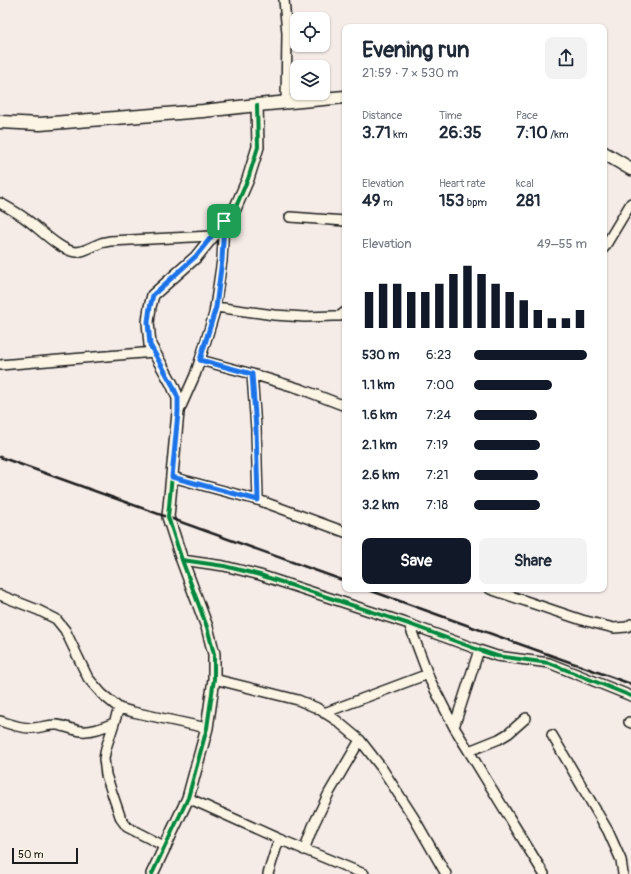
<!DOCTYPE html>
<meta charset="utf-8">
<style>
:root{--surface:#fff;--page:#f2f2f3;--text:#1f2937;--muted:#747a83;--accent:#111827}
body{margin:0;font-family:Pangolin,sans-serif;background:var(--page);color:var(--text);height:100vh;display:flex;flex-direction:column;font-size:15px;white-space:nowrap}
*{box-sizing:border-box;margin:0}
p{font-size:13px;color:var(--muted)}
.icon{flex:none;width:22px;height:22px;fill:none;stroke:currentColor;stroke-width:2;stroke-linecap:round;stroke-linejoin:round}
.map{position:relative;flex:1;overflow:hidden}
.panel{position:absolute;left:342px;top:24px;width:265px;height:568px;display:flex;flex-direction:column;background:var(--surface);border-radius:8px;box-shadow:0 1px 3px #0004}
.panel>*{flex:none}
.controls{position:absolute;left:290px;top:12px;display:grid;gap:8px}
.controls a{display:grid;place-items:center;width:40px;height:40px;border-radius:8px;background:var(--surface);box-shadow:0 1px 3px #0004;font-size:20px}
.scale{position:absolute;left:12px;bottom:10px;width:66px;box-sizing:border-box;padding-left:4px;border:2px solid #1c1c1c;border-top:0;font-size:11px;line-height:14px;white-space:nowrap;color:#1c1c1c;-webkit-text-stroke:3px #fcf5e5;paint-order:stroke}
.pin{position:absolute;display:grid;place-items:center;width:34px;height:34px;color:#fff;margin:-17px;border-radius:8px;box-shadow:0 2px 6px #0006}
.round{display:grid;place-items:center;flex:none;width:42px;height:42px;border-radius:8px;background:var(--page)}
.head{display:flex;align-items:center;justify-content:space-between;height:68px;padding:0 20px}
h1{font-size:22px;font-weight:700;line-height:30px}
.stats{display:grid;grid-template-columns:repeat(3,1fr);gap:6px;height:68px;padding:4px 20px}
.stats div{display:grid;align-content:center}
.stats b{font-size:17px;font-weight:700}
.stats small{font-size:11px;font-weight:400}
.stats p{font-size:11px}
.chart{height:112px;padding:8px 20px}
.chart p{display:flex;justify-content:space-between}
.chart svg{width:100%;height:72px;margin-top:4px;stroke:var(--accent);stroke-width:6}
.cta{display:flex;gap:8px;margin-top:auto;padding:8px 20px}
.cta a{flex:1;height:46px;border-radius:8px;background:var(--accent);color:#fff;font-size:16px;font-weight:700;line-height:46px;text-align:center}
.cta a+a{background:var(--page);color:var(--text)}
ul{padding:0 20px;list-style:none;font-size:13px}
li{display:grid;grid-template-columns:64px 48px 1fr;align-items:center;height:30px}
li i{height:10px;border-radius:5px;background:var(--accent)}
.map>svg:first-child{display:block}
</style>
<div class="map">
<svg width="631" height="874" viewBox="0 0 631 874">
<rect width="100%" height="100%" fill="#f5ebe7"/>
<filter id="ink" filterUnits="userSpaceOnUse"><feTurbulence type="fractalNoise" baseFrequency=".025" numOctaves="2"/><feDisplacementMap in="SourceGraphic" scale="8" xChannelSelector="R" yChannelSelector="G"/><feConvolveMatrix kernelMatrix="1 2 1 2 8 2 1 2 1" color-interpolation-filters="sRGB"/></filter>
<g filter="url(#ink)">
<g fill="none" stroke-linecap="round" stroke-linejoin="round">
<defs>
<path id="minor" d="M284,0L287,33L286,102
M0,203C9,208 18,213 26,219C39,228 61,252 77,252C86,251 93,246 101,243C103,242 107,242 110,241L212,236
M290,217L345,221
M604,248L631,203
M216,307L274,315L305,317L334,316H340L345,312
M200,360L252,374L301,389L345,406
M0,365L154,352
M252,374L256,429L258,500
M179,411L195,375L200,360L214,314L222,260L224,221
M172,477L261,501L345,532
M182,560L224,566L260,575L409,624L479,650L497,656L512,658L549,663L631,696
M490,589L582,620L614,628L627,627L631,624
M0,595L38,610L56,619L65,630L88,678L102,694L119,708L133,712L207,728
M409,624L430,680L454,727L544,874
M214,679L298,700L317,708L336,720L360,740L381,767L414,818L446,874
M119,708L106,748L104,759L106,775L121,819L127,827L166,847
M324,713L428,674
M0,721C10,724 20,728 30,728C39,729 48,724 57,725C65,726 73,730 81,731C93,732 104,727 114,723
M629,722L631,723
M454,727L479,650
M552,735L608,831L621,860L623,874
M469,751L499,739L509,733L526,718
M188,798L279,839L364,874
M304,850L313,826L329,793L360,740
M268,874L279,839"/>
<path id="tertiary" d="M152,874L188,798L207,728L214,679V654L207,627L182,560L168,517L178,412V398L172,384L150,345L148,322L150,307L153,295L196,257L235,209L248,179L258,147L257,105"/>
<path id="secondary" d="M0,122L40,124L203,111L257,105L345,97
M604,153L631,169"/>
</defs>
<use href="#minor" stroke="#1c1c1c" stroke-width="12"/>
<use href="#tertiary" stroke="#1c1c1c" stroke-width="14"/>
<use href="#secondary" stroke="#1c1c1c" stroke-width="15"/>
<use href="#minor" stroke="#fcf5e5" stroke-width="9"/>
<use href="#tertiary" stroke="#fcf5e5" stroke-width="11"/>
<use href="#secondary" stroke="#fcf5e5" stroke-width="12"/>
<path stroke="#1c1c1c" stroke-width="2.5" d="M0,457L345,581
M366,589L631,684"/>
<defs>
<path id="cycleway" d="M182,560L224,566L260,575L409,624L479,650L497,656L512,658L549,663L631,696
M152,874L188,798L207,728L214,679V654L207,627L182,560L168,517L178,412V398L172,384L150,345L148,322L150,307L153,295L196,257L235,209L248,179L258,147L257,105"/>
</defs>
<use href="#cycleway" stroke="#fcf5e5" stroke-width="6"/>
<use href="#cycleway" stroke="#00873e" stroke-width="4"/>
</g>
</g>
<g fill="none" stroke-linecap="round" stroke-linejoin="round" filter="url(#ink)">
<defs>
<path id="route" d="M224,221L222,260L216,307L200,360L252,374L256,429L258,500L172,477L178,412V398L172,384L150,345L148,322L150,307L153,295L196,256Z"/>
</defs>
<use href="#route" stroke="#fff" stroke-width="8"/>
<use href="#route" stroke="#1a73e8" stroke-width="5"/>
</g>
</svg>
<div class="controls">
<a><svg class="icon" aria-label="locate" viewBox="0 0 24 24"><circle cx="12" cy="12" r="6"/><path d="M12 2v4M12 18v4M2 12h4M18 12h4"/></svg></a>
<a><svg class="icon" aria-label="layers" viewBox="0 0 24 24"><path d="M12 4l9 5-9 5-9-5zM3 14l9 5 9-5"/></svg></a>
</div>
<div class="scale">50 m</div>
<div class="pin" style="left:224px;top:221px;background:#1e9e55"><svg class="icon" aria-label="arrive" viewBox="0 0 24 24"><path d="M6 21V4h12l-3 4 3 4H6"/></svg></div>
<section class="panel">
<div class="head"><div><h1>Evening run</h1><p>21:59 · 7 × 530 m</p></div><a class="round"><svg class="icon" aria-label="share" viewBox="0 0 24 24"><path d="M12 15V3M7 8l5-5 5 5M5 13v7h14v-7"/></svg></a></div>
<div class="stats">
<div><p>Distance</p><b>3.71<small> km</small></b></div>
<div><p>Time</p><b>26:35</b></div>
<div><p>Pace</p><b>7:10<small> /km</small></b></div>
</div>
<div class="stats">
<div><p>Elevation</p><b>49<small> m</small></b></div>
<div><p>Heart rate</p><b>153<small> bpm</small></b></div>
<div><p>kcal</p><b>281</b></div>
</div>
<div class="chart"><p><span>Elevation</span>49–55 m</p>
<svg viewBox="0 0 160 44" preserveAspectRatio="none"><path d="M5 44V22M15 44V17M25 44V17M35 44V22M45 44V22M55 44V17M65 44V11M75 44V6M85 44V11M95 44V17M105 44V22M115 44V27M125 44V33M135 44V38M145 44V38M155 44V33"/></svg>
</div>
<ul>
<li><b>530 m</b>6:23<i style="width:100%"></i></li>
<li><b>1.1 km</b>7:00<i style="width:69%"></i></li>
<li><b>1.6 km</b>7:24<i style="width:56%"></i></li>
<li><b>2.1 km</b>7:19<i style="width:58%"></i></li>
<li><b>2.6 km</b>7:21<i style="width:57%"></i></li>
<li><b>3.2 km</b>7:18<i style="width:58%"></i></li>
</ul>
<div class="cta"><a>Save</a><a>Share</a></div>
</section>
</div>
